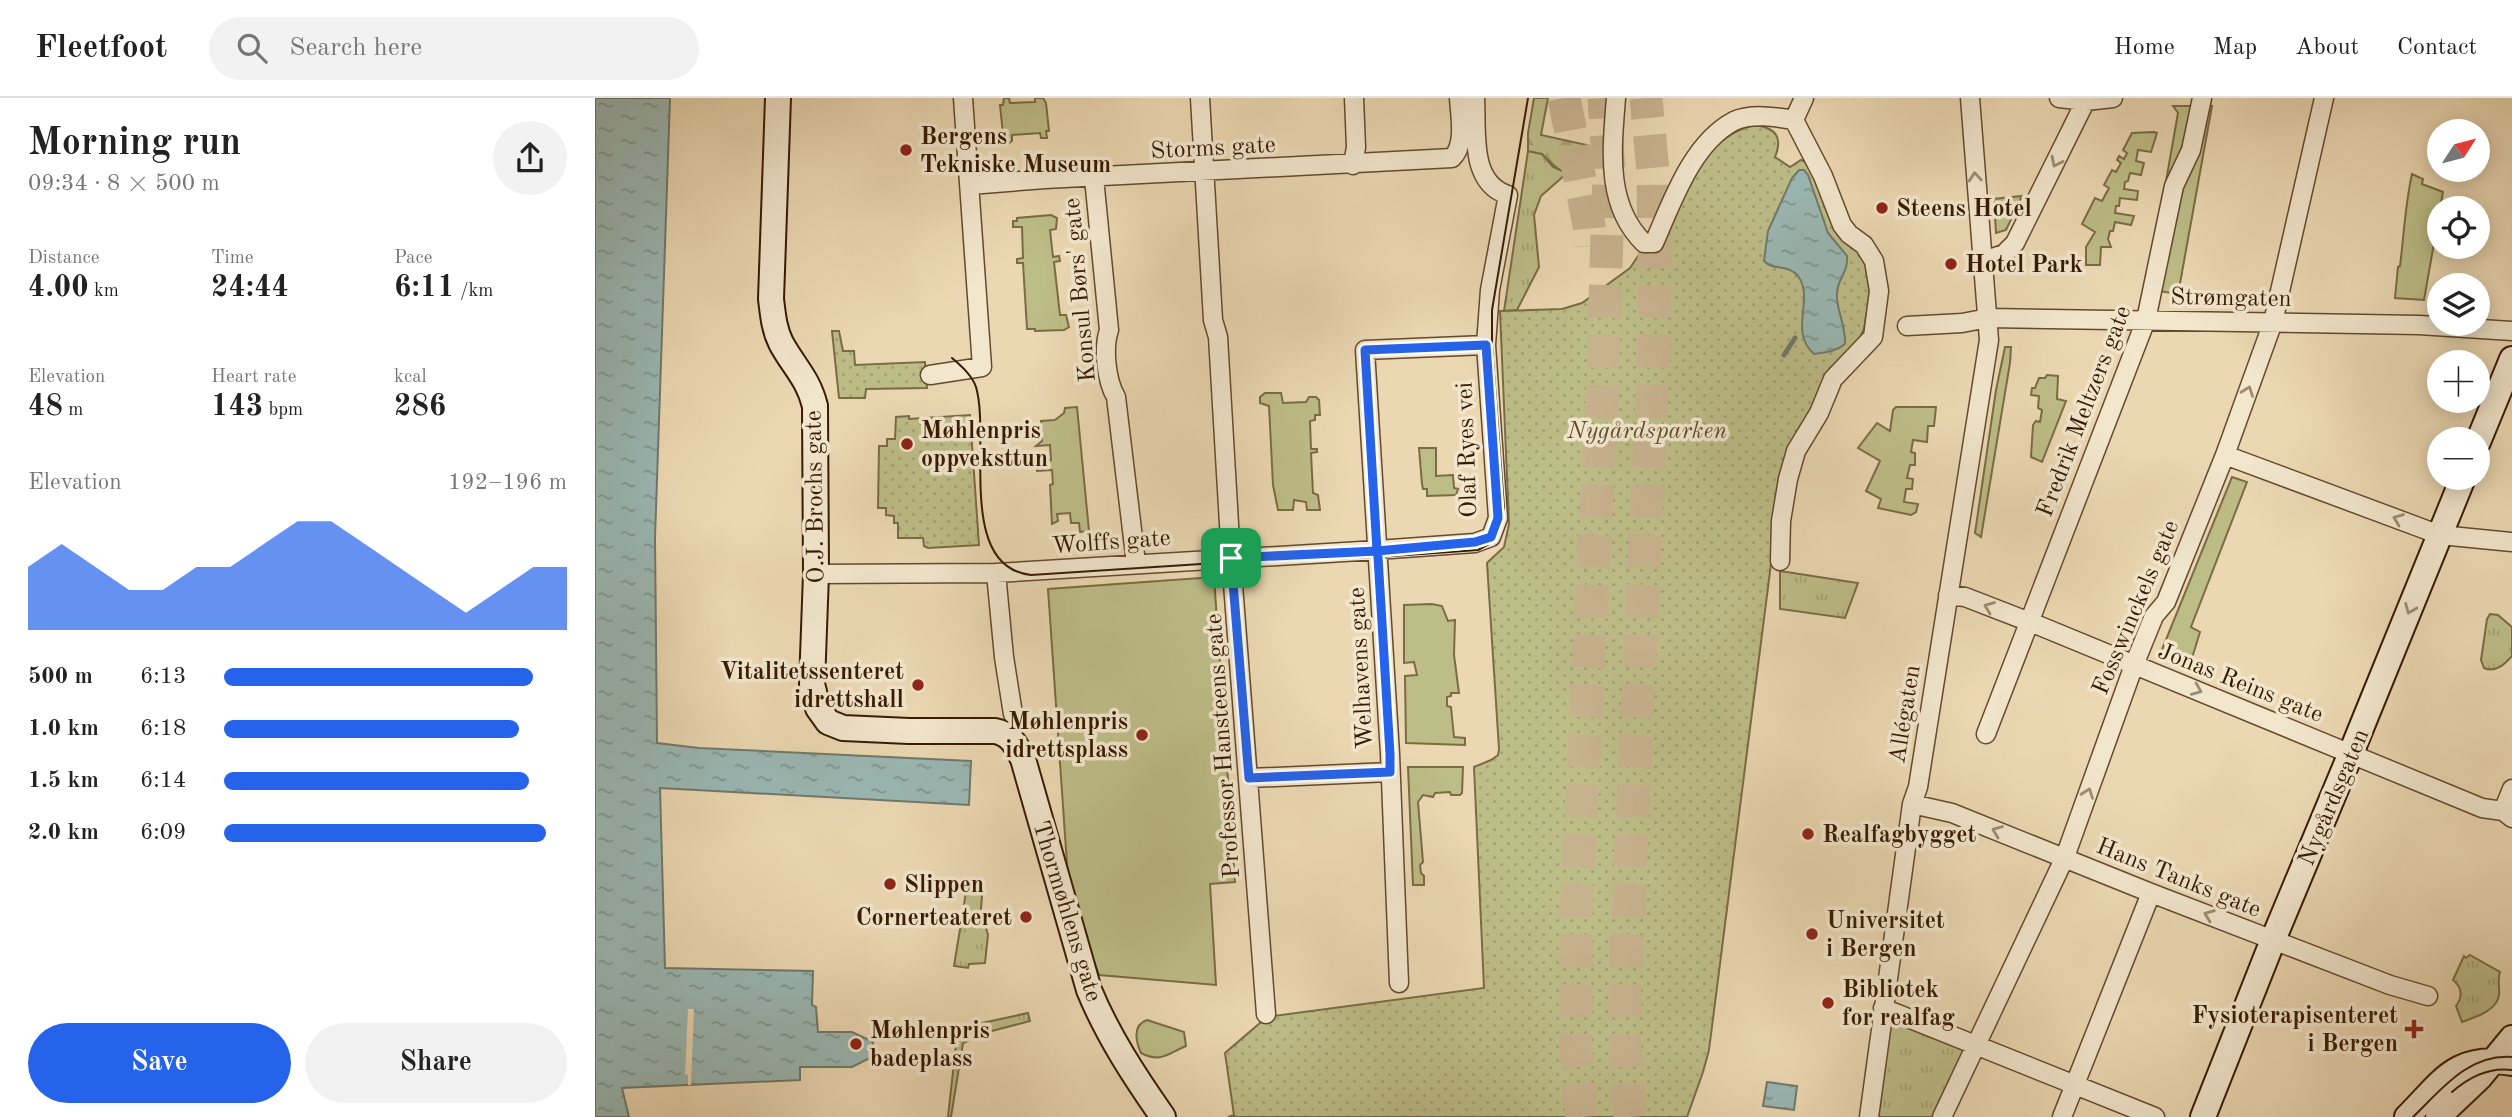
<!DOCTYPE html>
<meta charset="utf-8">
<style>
:root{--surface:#fff;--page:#f2f2f2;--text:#222;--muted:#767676;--line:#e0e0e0;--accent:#2563eb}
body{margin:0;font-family:"Old Standard TT",serif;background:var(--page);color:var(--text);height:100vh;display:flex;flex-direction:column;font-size:26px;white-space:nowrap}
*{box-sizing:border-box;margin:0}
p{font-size:23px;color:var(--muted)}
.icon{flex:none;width:38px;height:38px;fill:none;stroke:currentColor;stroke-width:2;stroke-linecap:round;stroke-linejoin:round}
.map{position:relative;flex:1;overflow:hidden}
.sheet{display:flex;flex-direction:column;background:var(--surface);width:595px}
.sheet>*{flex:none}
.needle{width:46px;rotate:54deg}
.controls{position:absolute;left:1832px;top:21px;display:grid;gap:14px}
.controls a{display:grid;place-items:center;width:63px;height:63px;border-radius:50%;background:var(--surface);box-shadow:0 4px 18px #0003;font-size:35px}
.pin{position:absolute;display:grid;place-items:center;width:60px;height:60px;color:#fff;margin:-30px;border-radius:14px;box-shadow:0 4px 10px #0006}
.round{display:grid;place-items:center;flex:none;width:74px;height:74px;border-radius:37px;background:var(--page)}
.summary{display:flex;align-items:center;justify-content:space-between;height:119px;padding:0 28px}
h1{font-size:38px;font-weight:700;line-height:52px}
.figures{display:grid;grid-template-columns:repeat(3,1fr);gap:10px;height:119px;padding:7px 28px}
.figures div{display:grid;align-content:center}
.figures b{font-size:30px;font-weight:700}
.figures small{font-size:19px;font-weight:400}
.figures p{font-size:19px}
.chart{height:196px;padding:14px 28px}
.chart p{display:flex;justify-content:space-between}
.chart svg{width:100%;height:126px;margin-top:7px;fill:var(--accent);opacity:.7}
.action{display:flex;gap:14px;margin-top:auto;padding:14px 28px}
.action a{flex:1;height:80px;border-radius:42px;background:var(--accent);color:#fff;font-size:28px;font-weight:700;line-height:80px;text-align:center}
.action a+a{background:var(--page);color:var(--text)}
ul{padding:0 28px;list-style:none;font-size:23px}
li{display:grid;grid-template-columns:112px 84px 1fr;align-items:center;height:52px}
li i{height:18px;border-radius:9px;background:var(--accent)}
header{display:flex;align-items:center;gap:42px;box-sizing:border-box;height:98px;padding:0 35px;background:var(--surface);border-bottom:2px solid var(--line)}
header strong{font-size:33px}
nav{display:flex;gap:38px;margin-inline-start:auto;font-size:24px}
.search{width:490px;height:63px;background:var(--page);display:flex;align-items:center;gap:18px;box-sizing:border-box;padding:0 24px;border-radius:38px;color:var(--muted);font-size:26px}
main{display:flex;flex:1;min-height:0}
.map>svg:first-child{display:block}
</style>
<header>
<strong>Fleetfoot</strong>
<div class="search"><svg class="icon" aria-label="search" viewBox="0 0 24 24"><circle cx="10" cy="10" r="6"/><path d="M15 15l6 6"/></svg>Search here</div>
<nav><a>Home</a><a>Map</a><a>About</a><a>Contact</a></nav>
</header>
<main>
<section class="sheet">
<div class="summary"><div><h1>Morning run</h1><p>09:34 · 8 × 500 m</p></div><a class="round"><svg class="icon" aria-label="share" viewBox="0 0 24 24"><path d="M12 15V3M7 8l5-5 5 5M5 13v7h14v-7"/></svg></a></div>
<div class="figures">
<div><p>Distance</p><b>4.00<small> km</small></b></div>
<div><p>Time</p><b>24:44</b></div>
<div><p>Pace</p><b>6:11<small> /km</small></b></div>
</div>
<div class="figures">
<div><p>Elevation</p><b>48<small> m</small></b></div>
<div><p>Heart rate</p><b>143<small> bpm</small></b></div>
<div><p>kcal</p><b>286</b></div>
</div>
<div class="chart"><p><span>Elevation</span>192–196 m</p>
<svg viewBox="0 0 160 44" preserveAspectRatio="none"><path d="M0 44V22L10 14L20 22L30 30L40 30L50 22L60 22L70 14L80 6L90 6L100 14L110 22L120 30L130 38L140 30L150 22L160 22V44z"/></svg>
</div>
<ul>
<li><b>500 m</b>6:13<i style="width:90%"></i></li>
<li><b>1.0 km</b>6:18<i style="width:86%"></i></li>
<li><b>1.5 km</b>6:14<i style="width:89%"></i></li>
<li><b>2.0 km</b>6:09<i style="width:94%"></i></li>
</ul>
<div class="action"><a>Save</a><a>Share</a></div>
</section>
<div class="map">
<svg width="1917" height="1019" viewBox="0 0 1917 1019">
<defs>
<pattern id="grass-tufts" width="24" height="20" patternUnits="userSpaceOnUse" patternTransform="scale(1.75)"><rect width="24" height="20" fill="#bdbd88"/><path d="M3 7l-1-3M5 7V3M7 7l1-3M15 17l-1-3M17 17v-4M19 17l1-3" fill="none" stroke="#a3a274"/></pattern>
<pattern id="forest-firs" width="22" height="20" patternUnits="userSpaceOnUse" patternTransform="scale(1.75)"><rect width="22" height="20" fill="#bdbd88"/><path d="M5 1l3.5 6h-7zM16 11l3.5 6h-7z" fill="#a3a274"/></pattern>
<pattern id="park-dots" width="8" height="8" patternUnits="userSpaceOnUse" patternTransform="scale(1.75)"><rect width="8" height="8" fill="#bdbd88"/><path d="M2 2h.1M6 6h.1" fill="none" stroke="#a3a274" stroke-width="1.8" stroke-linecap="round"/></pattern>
<pattern id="water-ripples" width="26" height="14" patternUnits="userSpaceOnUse" patternTransform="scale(1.75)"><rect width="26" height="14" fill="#9ab8b4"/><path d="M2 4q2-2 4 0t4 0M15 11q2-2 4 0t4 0" fill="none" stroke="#7e9590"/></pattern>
</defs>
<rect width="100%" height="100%" fill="#ebd8b2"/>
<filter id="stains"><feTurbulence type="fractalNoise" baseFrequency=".00286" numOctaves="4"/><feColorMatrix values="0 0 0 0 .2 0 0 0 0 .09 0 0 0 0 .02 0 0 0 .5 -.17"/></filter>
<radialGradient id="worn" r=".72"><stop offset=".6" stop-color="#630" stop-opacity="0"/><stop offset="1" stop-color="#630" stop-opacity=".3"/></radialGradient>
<path fill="url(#grass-tufts)" stroke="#7a6c44" stroke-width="2" d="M933,53L947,56L958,69L972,75L946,98L939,117L944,169L922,212L909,213Z
M1427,98L1411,132L1401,135L1399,101Z
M1185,473L1263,485L1250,520L1185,511Z
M1895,516L1903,517L1917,529V558C1910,566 1901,575 1889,570L1886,562L1892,521Z
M381,780L387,798L386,811L393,837L390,865L374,866L373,870L359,868L372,788Z
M1875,857L1905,874C1902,882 1905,889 1904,897C1902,913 1880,919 1867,924L1861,908C1868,899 1867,889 1858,882L1869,858L1871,860Z
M1288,910L1381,946L1347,1019H1274Z
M433,915L435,923L393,934L368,945L356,1019H353L362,938L369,929Z"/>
<path fill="url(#forest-firs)" stroke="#7a6c44" stroke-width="2" d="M939,0H953L946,37L992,47L997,62L988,75C963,76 963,71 947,56L933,53V35Z"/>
<path fill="url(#park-dots)" stroke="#7a6c44" stroke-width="2" d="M1160,27C1181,30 1188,39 1180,59L1195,69L1206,62L1213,65L1221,77L1239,130L1263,152L1273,169L1275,185L1273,207L1269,231L1260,250L1230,279L1214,316L1177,458L1114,952L1108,974L1092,1019H633L639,1017L630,955L672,919L889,890L879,669L896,662L903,657L904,651L892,465L909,449L914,426L905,213L967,211L987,205L1035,170L1043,158L1059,159C1084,112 1100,40 1160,27Z
M237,233H244L248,253H259L260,267L330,264L332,290L271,291L270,300H244Z
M375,317L384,447L333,450L329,448L328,440H303V425H299V418L291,417V410H283L284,348H292V341H300L301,319L314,318V321Z"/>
<path fill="#bdbd88" stroke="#7a6c44" stroke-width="2" d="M409,0H414L415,5L440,4V0H448L451,5L454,33H451L452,40H446L445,35L417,37V43L412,46L411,39L408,36L405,7H408Z
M1578,8H1617L1584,191L1588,197L1552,191L1583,15Z
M1559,34L1562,35L1556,54L1543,52L1541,63L1549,65L1546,77L1535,75L1533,83L1530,84L1529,91L1543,93L1542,102L1525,100L1524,108H1521L1520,115L1539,118L1536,127L1520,124L1518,133H1515L1513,141L1516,149H1506L1505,167H1491V149L1500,134L1487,126L1500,100L1507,103L1514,90L1509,87L1517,72L1521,74L1526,65L1522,62L1524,58L1529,61L1532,55L1528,52L1537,35Z
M1817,76L1828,81L1827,86L1848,94L1829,202L1800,200L1803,169L1805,168C1809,137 1810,107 1817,76Z
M456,117L462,120L461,131L455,132L458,159L464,158L465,163L459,164L465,217H471L474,229L469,232L440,233V231H432L428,165H422V161L428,160L427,129H418V123H422V120Z
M1410,249H1416L1415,265L1386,439L1380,435L1401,292Z
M1452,277L1463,278L1462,301L1471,303L1447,364L1436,359L1438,327L1441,323L1445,324L1447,312L1443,310L1444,298L1436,297L1437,290H1440L1444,280H1450Z
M670,295H686L688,305L711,304L714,299H721L724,302L725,317H720V322L715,323L716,351H722V354L716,355L718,395L723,397L725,412H712L711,404L699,402L698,412H683L678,387L674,308L665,305V299Z
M482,309L494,433L485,434L484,425H476L475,415L462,416L463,423L457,426L455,387L458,386L457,372L442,373V363L456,362L455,347L441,348L447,343L446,323L460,322L469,315L470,310Z
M1301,309H1341L1339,328H1333L1332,344L1318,342L1316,354L1320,355V367H1315L1312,380L1318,381L1317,391H1311L1309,404L1323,406L1321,414L1316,417L1283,410L1286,401L1271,393L1285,363L1263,350L1282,325L1295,333L1298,312Z
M824,350H841V378L858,377L859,390L863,391L861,397L832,398V391H828L827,386Z
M1637,379L1652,384L1596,529L1605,534L1593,573L1566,554Z
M619,479L640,784L615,786L621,887L504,877L474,795L453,491Z
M837,506L847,508L853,523L860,522L859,557L864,595H856V598L852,599V608L856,609L859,639L870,640V647L811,645L810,578L822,577L819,564L809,565V507Z
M813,669H868L867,695L865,697H856L855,694L840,695L838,699L828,697L823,704L828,764L825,767L826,775L829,778V787H818Z
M552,922L589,934L591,948C572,956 566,965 546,955C541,944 537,927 552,922Z"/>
<path fill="url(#water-ripples)" stroke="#72796c" stroke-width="2" d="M0,0H75L60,440L62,645L104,650L376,663L374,707L65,690L70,870L218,873L217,907L221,909L223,934H257L278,944L279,958L257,969H205V982L27,990L34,1019H0Z
M1204,72H1209L1213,77L1233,135L1252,158C1253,176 1243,179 1242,195C1240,209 1251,226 1250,246C1240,254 1231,254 1219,256C1193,233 1220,201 1203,178C1194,166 1178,173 1169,163L1173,133L1197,80Z
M1172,984L1202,988L1199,1012L1168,1008Z"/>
<path fill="#ebd8b2" d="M93,911H99L96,987H93V977L90,976Z"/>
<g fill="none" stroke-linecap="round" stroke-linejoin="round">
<path stroke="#72796c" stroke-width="5" d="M1189,257L1200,240"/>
<path stroke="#c7b28e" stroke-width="33" stroke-dasharray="33 17" stroke-linecap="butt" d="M969,0L994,127L996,148
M987,1019L981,954V819L1007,297L1014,75L1009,0
M1035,1019L1030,946V881L1060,229L1058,73L1051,0"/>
<defs>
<path id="street" d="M605,0L618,222L623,239L636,460L671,916
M1021,0C1017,51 1010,107 1049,145H1059C1077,104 1097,45 1139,23C1156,15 1181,19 1199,22
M1464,0L1491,3L1518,0
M758,67L761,49L759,0
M499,80L514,232C508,250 511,282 521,299L541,465
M375,87L450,81L857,60C871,47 865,18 864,0
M1386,164L1409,156L1420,145L1492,0
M1312,228L1367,225L1393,220L1824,227L1917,233
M335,277L387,269L368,0
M1630,357L1845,437L1917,444
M1185,463L1186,423L1193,381L1201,353L1224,315L1238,281L1278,239L1284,193L1279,163L1269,147L1254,136L1247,127L1228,78L1199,22L1209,0
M401,475L409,559L418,616
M221,476L401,475L782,452L880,445L896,439L903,420L891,247L895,192L913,97C874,85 882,33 880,0
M1353,497L1370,499L1445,528L1887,710L1908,713L1917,720
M1391,636L1551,222L1579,88L1596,52L1607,0
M655,680L795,674
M1317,706L1357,715L1556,795L1795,887L1833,898
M1908,713L1917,691
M804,885L795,656L770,252L891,247
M1288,910L1560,1019
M1274,1019L1317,706L1323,689L1394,242L1375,0
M1347,1019L1470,759L1539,567L1559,518L1571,504L1630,357L1678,224L1729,0
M1467,1019L1556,795"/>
<path id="secondary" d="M183,0L176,201C178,217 179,231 186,245C199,269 213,280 220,308L221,476L217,586L223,610L233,624L248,630L314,633H400C416,636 421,647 428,661L494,892C513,938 540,979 568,1019
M1883,344L1917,261
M1608,1019L1678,842L1756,655L1868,380
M1812,1019C1848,983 1860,956 1917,965
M1843,1019L1885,979L1917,940"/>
</defs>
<use href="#street" stroke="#644a2c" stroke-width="21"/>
<use href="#secondary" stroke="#371b00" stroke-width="28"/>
<use href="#street" stroke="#f2e6cd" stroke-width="18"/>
<use href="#secondary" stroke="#f2e6cd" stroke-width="24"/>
<path stroke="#371b00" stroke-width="2" d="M357,260C366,268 377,277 381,289C396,339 361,469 436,477L637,464L784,459L883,452L894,446L900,439L909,410L897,248V212L933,0
M1857,994C1874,979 1894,969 1917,972
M1818,1019C1847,991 1873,956 1917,959"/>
</g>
<defs><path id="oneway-chevron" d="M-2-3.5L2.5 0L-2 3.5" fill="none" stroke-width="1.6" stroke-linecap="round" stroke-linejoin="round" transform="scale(1.75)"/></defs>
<g stroke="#9e8b71">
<use href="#oneway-chevron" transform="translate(1461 64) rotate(116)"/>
<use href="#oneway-chevron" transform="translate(1380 79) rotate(-94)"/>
<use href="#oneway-chevron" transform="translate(1653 293) rotate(-70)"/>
<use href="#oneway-chevron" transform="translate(1803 421) rotate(-159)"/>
<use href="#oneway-chevron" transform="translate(1394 509) rotate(-159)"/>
<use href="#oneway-chevron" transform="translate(1815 511) rotate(112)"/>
<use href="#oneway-chevron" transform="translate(1602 592) rotate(22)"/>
<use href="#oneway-chevron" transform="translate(1493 695) rotate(-70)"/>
<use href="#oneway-chevron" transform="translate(1402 733) rotate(-159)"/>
<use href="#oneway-chevron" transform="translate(1614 817) rotate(-159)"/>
</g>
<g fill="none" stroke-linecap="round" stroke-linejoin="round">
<defs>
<path id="route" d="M636,460L782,453L880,444L896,439L903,420L891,247L770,252L782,453L783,459L795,656V674L654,680L636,460"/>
</defs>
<use href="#route" stroke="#fff" stroke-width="14"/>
<use href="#route" stroke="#2563eb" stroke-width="9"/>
</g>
<g fill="#8f2418" stroke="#f2e6cd" stroke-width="2.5">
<circle cx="311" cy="52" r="7"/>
<circle cx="1287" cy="110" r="7"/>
<circle cx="1356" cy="166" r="7"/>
<circle cx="312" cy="346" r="7"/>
<circle cx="323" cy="587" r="7"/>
<circle cx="547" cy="637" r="7"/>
<circle cx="1213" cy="736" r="7"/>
<circle cx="295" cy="786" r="7"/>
<circle cx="431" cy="819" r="7"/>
<circle cx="1217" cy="836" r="7"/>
<circle cx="1233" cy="905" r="7"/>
<path d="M1815.5 920.5h7v7h7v7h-7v7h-7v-7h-7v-7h7z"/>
<circle cx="261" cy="946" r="7"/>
</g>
<g text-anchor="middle" stroke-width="7" stroke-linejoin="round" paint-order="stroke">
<g font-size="24" font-weight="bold" fill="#371b00" stroke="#f2e6cd" text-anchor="start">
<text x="325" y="46">Bergens<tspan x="325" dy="28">Tekniske Museum</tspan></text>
<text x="1301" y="118">Steens Hotel</text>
<text x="1370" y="174">Hotel Park</text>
<text x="326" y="340">Møhlenpris<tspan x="326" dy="28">oppveksttun</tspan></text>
<text x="309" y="581" text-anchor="end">Vitalitetssenteret<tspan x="309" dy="28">idrettshall</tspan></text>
<text x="533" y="631" text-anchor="end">Møhlenpris<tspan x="533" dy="28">idrettsplass</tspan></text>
<text x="1227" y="744">Realfagbygget</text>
<text x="309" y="794">Slippen</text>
<text x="417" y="827" text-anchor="end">Cornerteateret</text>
<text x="1231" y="830">Universitet<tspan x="1231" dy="28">i Bergen</tspan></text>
<text x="1247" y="899">Bibliotek<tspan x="1247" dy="28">for realfag</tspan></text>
<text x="1803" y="925" text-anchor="end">Fysioterapisenteret<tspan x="1803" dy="28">i Bergen</tspan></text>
<text x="275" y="940">Møhlenpris<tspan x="275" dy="28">badeplass</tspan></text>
</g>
<g font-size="24" fill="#371b00" stroke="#f2e6cd">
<text transform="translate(618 49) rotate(-3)" y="8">Storms gate</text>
<text transform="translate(484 192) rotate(-95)" y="8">Konsul Børs' gate</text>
<text transform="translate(1636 199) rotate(1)" y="8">Strømgaten</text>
<text transform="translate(1488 313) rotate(-69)" y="8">Fredrik Meltzers gate</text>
<text transform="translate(871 352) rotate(-92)" y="8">Olaf Ryes vei</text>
<text transform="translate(219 399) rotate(-91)" y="8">O.J. Brochs gate</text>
<text transform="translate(516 443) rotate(-4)" y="8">Wolffs gate</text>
<text transform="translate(1540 509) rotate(-67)" y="8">Fosswinckels gate</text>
<text transform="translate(765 570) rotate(-93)" y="8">Welhavens gate</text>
<text transform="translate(1646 584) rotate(22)" y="8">Jonas Reins gate</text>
<text transform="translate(1309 616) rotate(-81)" y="8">Allégaten</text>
<text transform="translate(627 648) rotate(-94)" y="8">Professor Hansteens gate</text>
<text transform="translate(1738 699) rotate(-67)" y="8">Nygårdsgaten</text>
<text transform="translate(1584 779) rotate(22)" y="8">Hans Tanks gate</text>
<text transform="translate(473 813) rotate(73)" y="8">Thormøhlens gate</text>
</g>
<g font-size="24" font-style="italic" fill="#5f4c29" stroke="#f2e6cd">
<text x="1052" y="340">Nygårdsparken</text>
</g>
</g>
<rect width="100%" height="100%" filter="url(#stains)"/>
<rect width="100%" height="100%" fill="url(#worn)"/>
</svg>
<div class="controls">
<a><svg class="needle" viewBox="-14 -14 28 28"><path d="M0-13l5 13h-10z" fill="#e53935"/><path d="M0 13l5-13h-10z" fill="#767676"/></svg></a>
<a><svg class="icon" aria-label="locate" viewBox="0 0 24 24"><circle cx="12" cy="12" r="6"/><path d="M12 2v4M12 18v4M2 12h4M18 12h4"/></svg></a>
<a><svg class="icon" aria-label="layers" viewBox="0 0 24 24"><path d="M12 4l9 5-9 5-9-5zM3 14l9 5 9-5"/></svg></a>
<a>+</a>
<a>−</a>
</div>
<div class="pin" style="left:636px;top:460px;background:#1e9e55"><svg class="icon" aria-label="arrive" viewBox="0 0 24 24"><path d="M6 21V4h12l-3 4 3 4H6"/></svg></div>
</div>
</main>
